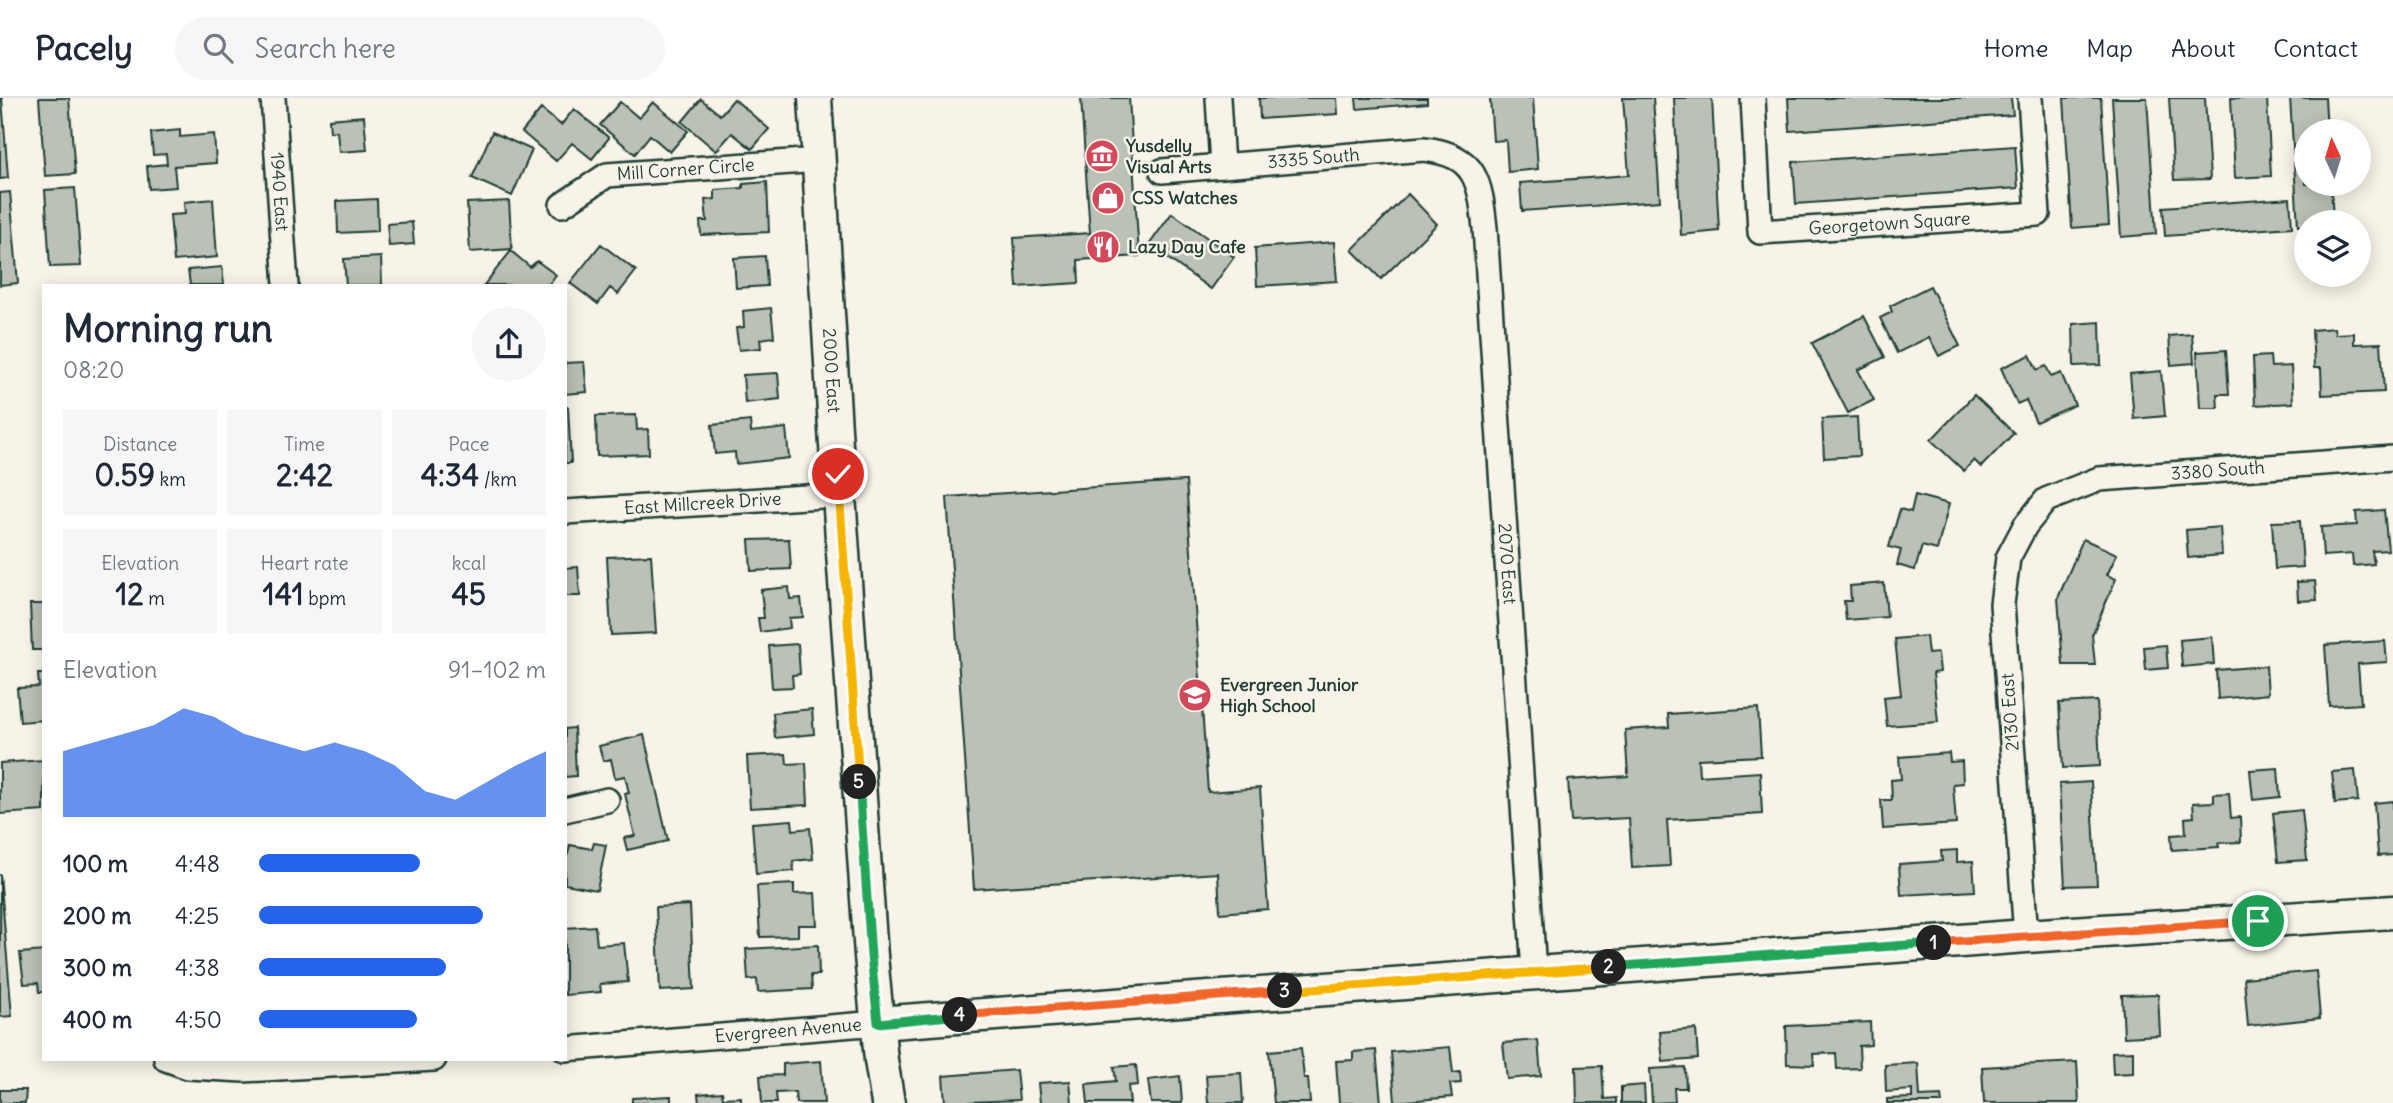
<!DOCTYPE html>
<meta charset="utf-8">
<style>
:root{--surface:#fff;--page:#f6f6f7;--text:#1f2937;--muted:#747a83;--line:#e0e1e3;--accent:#2563eb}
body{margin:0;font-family:Delius,sans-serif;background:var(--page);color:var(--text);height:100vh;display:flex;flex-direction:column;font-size:26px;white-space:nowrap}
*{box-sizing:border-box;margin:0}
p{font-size:23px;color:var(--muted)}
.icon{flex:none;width:38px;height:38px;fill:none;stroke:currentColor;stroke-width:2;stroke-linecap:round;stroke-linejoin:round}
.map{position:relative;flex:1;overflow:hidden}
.sheet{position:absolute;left:42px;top:186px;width:525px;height:777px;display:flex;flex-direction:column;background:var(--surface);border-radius:0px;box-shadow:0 4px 18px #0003}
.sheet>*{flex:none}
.needle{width:46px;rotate:356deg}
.controls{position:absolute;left:2294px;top:21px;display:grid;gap:14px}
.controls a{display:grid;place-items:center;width:77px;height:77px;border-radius:50%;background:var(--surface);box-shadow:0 4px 18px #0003;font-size:35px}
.pin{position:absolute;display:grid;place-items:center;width:60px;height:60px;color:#fff;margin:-30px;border:4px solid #fff;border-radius:50%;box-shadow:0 2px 7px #0007}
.km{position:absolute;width:35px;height:35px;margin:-18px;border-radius:50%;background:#222;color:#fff;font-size:19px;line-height:35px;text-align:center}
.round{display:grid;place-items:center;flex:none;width:74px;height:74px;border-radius:37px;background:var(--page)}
.head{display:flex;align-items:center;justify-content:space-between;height:119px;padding:0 21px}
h1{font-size:38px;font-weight:700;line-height:52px}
.stats{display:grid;grid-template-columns:repeat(3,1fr);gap:10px;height:119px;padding:7px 21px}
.stats div{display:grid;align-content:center;border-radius:0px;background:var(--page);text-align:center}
.stats b{font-size:30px;font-weight:700}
.stats small{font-size:19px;font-weight:400}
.stats p{font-size:19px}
.chart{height:196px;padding:14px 21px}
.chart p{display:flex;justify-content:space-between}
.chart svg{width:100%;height:126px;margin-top:7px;fill:var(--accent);opacity:.7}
ul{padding:0 21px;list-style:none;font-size:23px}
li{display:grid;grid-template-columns:112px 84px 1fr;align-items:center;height:52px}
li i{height:18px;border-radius:9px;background:var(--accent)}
header{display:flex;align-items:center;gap:42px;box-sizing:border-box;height:98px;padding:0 35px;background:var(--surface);border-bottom:2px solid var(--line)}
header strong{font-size:33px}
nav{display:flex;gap:38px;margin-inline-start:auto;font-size:24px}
.search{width:490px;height:63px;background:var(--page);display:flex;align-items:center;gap:18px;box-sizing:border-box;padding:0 24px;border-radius:38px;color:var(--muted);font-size:26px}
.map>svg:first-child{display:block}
</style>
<header>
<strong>Pacely</strong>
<div class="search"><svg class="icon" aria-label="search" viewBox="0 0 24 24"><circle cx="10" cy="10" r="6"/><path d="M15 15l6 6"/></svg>Search here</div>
<nav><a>Home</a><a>Map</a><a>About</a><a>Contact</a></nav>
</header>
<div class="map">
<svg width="2393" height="1005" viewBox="0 0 2393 1005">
<rect width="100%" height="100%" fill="#f7f3e8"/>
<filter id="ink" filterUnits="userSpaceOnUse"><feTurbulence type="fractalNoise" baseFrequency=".0143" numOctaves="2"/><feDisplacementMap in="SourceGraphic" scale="14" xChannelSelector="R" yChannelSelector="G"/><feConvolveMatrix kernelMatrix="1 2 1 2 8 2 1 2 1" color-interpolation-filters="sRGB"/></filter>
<g filter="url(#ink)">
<path fill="#bbc1b6" stroke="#1f3d34" stroke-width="2" d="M0,0H2L8,80L0,81Z
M39,0H69L75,76L45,78Z
M1081,0H1129L1139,158L1078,162L1079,185L1017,189L1014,140L1090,135Z
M1259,0H1337L1338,16L1260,21Z
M1356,0H1427V5L1357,11Z
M1490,0H1533L1538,71L1508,74L1506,42L1493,43Z
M1623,0H1653L1660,103L1522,113L1520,85L1629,77Z
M1674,0H1712L1719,133L1681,137Z
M1788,0H2011L2013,17L1790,33Z
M2064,0H2101L2109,127L2072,130Z
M2112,0H2147L2156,136L2121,139Z
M2169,0H2205L2210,81L2174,82Z
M2231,0H2267L2271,78L2235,80Z
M2290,0H2325L2327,33H2306V86H2331L2333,124H2306V128H2298Z
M701,1L720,17L734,1L769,31L752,51L732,35L716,53L682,24Z
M620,4L639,20L653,4L688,33L670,54L650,37L635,56L600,27Z
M541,11L561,27L574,11L609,40L592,61L572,45L556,63L522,34Z
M364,18L367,52L339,54L337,33L330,34L329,21Z
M180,32V39L214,36L216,65L174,68L176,89L149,91L147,68L167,66L166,56L153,57L151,35Z
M492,34L532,52L512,98L472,80Z
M2015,48L2018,90L1796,106L1793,64Z
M767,84L769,134L701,137L700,123H707L705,102L715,101V92L743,90V86Z
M75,90L81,168L50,169L45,92Z
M10,94L18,185L0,187V95Z
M1408,96L1437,126L1381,181L1352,152Z
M2290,100L2292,129L2165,138L2163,109Z
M213,101L217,159L174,163L170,117L185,116L184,104Z
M377,101L378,133L338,135L337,103Z
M509,103L512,151L470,154L467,105Z
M1172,115L1234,159L1211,191L1149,147Z
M412,124L414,146L389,148L387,126Z
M1334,144L1337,183L1257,188L1255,150Z
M601,146L636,173L618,196L610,190L598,206L570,185Z
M511,153L530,169L537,163L556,177L548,187H484Z
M765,158L767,188L736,190L734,160Z
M381,159L382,187H346L344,161Z
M222,169L224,187H190L188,172Z
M1930,188L1960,248L1939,258L1929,239L1897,255L1880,220L1892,214L1890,208Z
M771,210L774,239L760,241L761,250L739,252L736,230L744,229L743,213Z
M1864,218L1885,259L1858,272L1874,302L1848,315L1812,245Z
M2100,224L2101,267L2074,268L2073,226Z
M2334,230L2335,236L2354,235V246L2381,245L2384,294L2322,297L2321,270H2314L2312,232Z
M2192,236L2194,265L2171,267L2169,238Z
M2226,252L2229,296H2217L2218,310H2200L2197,254Z
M2030,257L2037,272L2046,268L2051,279L2061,275L2075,307L2036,324L2026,302L2017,306L2001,270Z
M2270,258L2271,269L2291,268L2293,305L2255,307L2253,259Z
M584,264L587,294L565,296V265Z
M2161,273L2165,318L2134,321L2130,276Z
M778,275L780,301L745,305L743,277Z
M1974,297L2014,335L1981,369L1974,362L1964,373L1931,342Z
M565,309H568L571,365H565Z
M636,317L637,332L648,331L649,356L597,358L596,318Z
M1857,319L1859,358L1824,360L1822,321Z
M750,323L751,334L786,330L789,360L736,366L735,354L715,356L712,327Z
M1184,383H1186L1208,694L1260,690L1268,811L1220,815L1218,775L974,791L947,399Z
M1915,397L1949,406L1937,452L1922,448L1915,472L1897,467L1901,452L1889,449L1900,411L1911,414Z
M2384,412L2388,452L2372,453L2374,466L2353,468L2352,456L2323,458L2321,429L2357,427L2356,414Z
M2300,423L2303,469L2275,471L2272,424Z
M2220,429L2222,457L2188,460L2186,432Z
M789,441L791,471L751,473L749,442Z
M2083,441L2117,456L2107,477L2116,481L2092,537L2095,567H2063L2058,500Z
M651,457L656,535L611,537L607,459Z
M578,469L580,498H565V470Z
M2315,483L2317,502L2298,503L2297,484Z
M1884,485L1887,519L1846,522L1844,503H1851L1850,488Z
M789,489L790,501L801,500L803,519L789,520L790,530L760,534L758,520H764L761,492Z
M30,506H44V552H32Z
M1926,538L1928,556L1938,555L1940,574L1933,575L1938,624L1887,628L1884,599L1901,597L1895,541Z
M2212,539L2214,566L2182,569L2180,542Z
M2385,543L2387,564L2358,566L2361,606L2329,608L2325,547Z
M798,546L800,576L792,577L793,589L772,590L769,548Z
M2166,547L2168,570L2146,572L2144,549Z
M2266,568L2268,596L2218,601L2216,572Z
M38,576H44V622L20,624L17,590L39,589Z
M2097,603L2100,668L2063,670L2059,605Z
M1758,610L1761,658L1698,661L1699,678L1760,674L1762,716L1667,722L1670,768L1632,770L1629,720L1571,723L1568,682L1628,678L1625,632L1669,629L1668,616Z
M812,611L814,636L775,640L773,615Z
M574,630L576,678L565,679V631Z
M644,637L668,743L627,752L624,740L635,738L625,696L629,695L625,678L615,680L611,661L603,663L599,648Z
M1949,655L1950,664L1962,663L1963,685L1953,686L1956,726L1883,731L1881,702H1892L1891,682L1901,681L1899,659Z
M786,656L787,666L806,665L808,707L750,710L747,658Z
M44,662V713L0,716V665Z
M2278,670L2280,699L2253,702L2250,672Z
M2355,672L2358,703L2335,705L2332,674Z
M2091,684L2097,787L2065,788L2059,686Z
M2229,695L2231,720L2240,719L2241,744L2218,745L2219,749L2172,752L2171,737L2186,736L2185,720L2194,719L2193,705L2214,704V696Z
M2393,703V757L2378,758L2374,705Z
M2302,712L2307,762L2278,764L2273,715Z
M792,722L793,732L810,730L813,761L793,763L794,773L756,776L752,725Z
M594,745L606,747L597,792L565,786V755L568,756L570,747L592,751Z
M1957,752V764L1973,763L1975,793L1901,797L1899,766L1942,763L1941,753Z
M0,776L12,918L0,919Z
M794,786V796L815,795L817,827H798V838L760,839L757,788Z
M690,807L694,891L660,893L656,809Z
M595,828L597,847L624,845L628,884L600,886L601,894L565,897V830Z
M818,847L819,877H811L812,891L758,894L757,881L748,882L746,851Z
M44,853V894H39L38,885L24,886L20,855Z
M2316,873L2320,920L2248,928L2244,880Z
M2158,896L2160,937L2124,939L2122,897Z
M1870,924L1871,947L1859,948L1860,970L1837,971L1836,955L1813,956L1814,967L1787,966L1786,928Z
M1696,931L1698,961L1663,964L1660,934Z
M1538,942L1541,978L1507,981L1503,945Z
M1450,949L1453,975L1460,974L1461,985L1450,986L1452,999L1395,1004L1391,954Z
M1301,950L1304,980H1308L1310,1005H1274L1269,953Z
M1376,952L1381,1005H1339L1336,963L1353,962V954Z
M2133,953V975L2113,976L2112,954Z
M821,963L824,1005H796L795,994L776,995L777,1005H762L760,978L783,977V966Z
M2077,964L2079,1005H1984L1982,969Z
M1918,965L1920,999L1941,998L1942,1005H1887V1001L1912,1000V992L1886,994L1885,967Z
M1136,967L1138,987L1128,988L1130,1005H1088L1086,986L1116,983L1114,969Z
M1602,968L1604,1001L1616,1000V1005H1577L1576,969Z
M1685,969L1686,990H1674L1675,1004L1652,1005L1650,971Z
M1016,972L1019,1002L945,1005L943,978Z
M1241,975L1243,1005H1208L1206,977Z
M1180,978L1182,1005H1151L1148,982Z
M1070,983L1072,1005H1040L1038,985Z
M1644,987L1645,1005H1621V989Z
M0,992H26L25,1005H0Z
M722,994L723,1000L741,999V1005H699L698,996Z
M671,998V1005H632V1000Z"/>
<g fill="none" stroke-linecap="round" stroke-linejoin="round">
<defs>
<g id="street">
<path id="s1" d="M273,0L286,187"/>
<path d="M1218,0L1222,68"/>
<path id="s2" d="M1753,0L1760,134L2038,116L2030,0"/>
<path id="s3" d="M1162,73L1424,51C1477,57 1480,84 1485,130L1534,874"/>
<path id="s4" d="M562,107L607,77L819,62"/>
<path id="s5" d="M565,414L839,397"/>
<path d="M565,712L607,702"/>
<path id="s6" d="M2026,838L2002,506L2008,460L2025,428L2046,402L2099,381L2393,360"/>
<path id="s7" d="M565,951L878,925"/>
<path d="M166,961L188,969L244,972L434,961"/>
</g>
<g id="secondary">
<path id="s8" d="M815,0L839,397L871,858L881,962L888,1005"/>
<path d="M878,925L2026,838L2393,814"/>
</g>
</defs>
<use href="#street" stroke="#1f3d34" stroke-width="28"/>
<use href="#secondary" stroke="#1f3d34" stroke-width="37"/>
<use href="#street" stroke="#f7f3e8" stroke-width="23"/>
<use href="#secondary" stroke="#f7f3e8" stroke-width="32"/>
</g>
</g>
<g fill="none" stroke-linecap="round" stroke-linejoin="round" filter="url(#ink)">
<defs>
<path id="split-1" d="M1934,845L2258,823"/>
<path id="split-2" d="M1609,869L1934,845"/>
<path id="split-3" d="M1285,893L1609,869"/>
<path id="split-4" d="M960,917L1285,893"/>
<path id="split-5" d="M859,684L871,858L878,925L960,917"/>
<path id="split-6" d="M838,376L859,684"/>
</defs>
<use href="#split-1" stroke="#fff" stroke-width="14"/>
<use href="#split-2" stroke="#fff" stroke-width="14"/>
<use href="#split-3" stroke="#fff" stroke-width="14"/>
<use href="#split-4" stroke="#fff" stroke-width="14"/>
<use href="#split-5" stroke="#fff" stroke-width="14"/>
<use href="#split-6" stroke="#fff" stroke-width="14"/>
<use href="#split-1" stroke="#f0652b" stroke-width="9"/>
<use href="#split-2" stroke="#22a559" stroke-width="9"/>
<use href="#split-3" stroke="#f5b400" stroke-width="9"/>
<use href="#split-4" stroke="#f0652b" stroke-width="9"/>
<use href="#split-5" stroke="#22a559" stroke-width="9"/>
<use href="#split-6" stroke="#f5b400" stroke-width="9"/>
</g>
<defs>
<symbol id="museum-disc" viewBox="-11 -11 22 22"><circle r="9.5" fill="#d1495b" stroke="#f7f3e8"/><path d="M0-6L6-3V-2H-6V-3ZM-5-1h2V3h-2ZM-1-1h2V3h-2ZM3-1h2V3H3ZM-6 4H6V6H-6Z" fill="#fff"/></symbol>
<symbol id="shop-disc" viewBox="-11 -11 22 22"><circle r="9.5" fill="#d1495b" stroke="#f7f3e8"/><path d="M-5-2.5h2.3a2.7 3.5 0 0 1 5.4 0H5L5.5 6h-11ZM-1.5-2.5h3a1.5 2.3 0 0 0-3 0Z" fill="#fff"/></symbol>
<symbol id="restaurant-disc" viewBox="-11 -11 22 22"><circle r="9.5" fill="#d1495b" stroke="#f7f3e8"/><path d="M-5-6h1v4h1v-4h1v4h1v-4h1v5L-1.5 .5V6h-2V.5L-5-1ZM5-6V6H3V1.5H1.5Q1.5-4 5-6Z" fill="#fff"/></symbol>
<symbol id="school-disc" viewBox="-11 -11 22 22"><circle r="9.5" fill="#d1495b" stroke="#f7f3e8"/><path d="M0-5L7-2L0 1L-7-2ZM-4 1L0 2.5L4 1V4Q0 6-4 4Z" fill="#fff"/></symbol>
</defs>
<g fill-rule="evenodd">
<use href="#museum-disc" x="1083" y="39" width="38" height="38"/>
<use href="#shop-disc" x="1089" y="81" width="38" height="38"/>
<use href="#restaurant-disc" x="1084" y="130" width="38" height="38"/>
<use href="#school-disc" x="1176" y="578" width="38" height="38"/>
</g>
<g text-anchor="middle" stroke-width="5" stroke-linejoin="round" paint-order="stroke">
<g font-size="18" font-weight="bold" fill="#1f3d34" stroke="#f7f3e8" text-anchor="start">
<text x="1126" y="54">Yusdelly<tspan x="1126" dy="21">Visual Arts</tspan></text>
<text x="1132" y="106">CSS Watches</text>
<text x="1128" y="155">Lazy Day Cafe</text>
<text x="1220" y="593">Evergreen Junior<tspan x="1220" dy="21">High School</tspan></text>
</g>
<g font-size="18" fill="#1f3d34" stroke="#f7f3e8">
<text dy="6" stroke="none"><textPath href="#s3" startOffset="152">3335 South</textPath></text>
<text dy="6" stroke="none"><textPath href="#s4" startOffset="133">Mill Corner Circle</textPath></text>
<text dy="6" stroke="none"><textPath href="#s1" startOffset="94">1940 East</textPath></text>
<text dy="6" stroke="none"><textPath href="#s2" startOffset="264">Georgetown Square</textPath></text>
<text dy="6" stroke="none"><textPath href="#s8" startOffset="273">2000 East</textPath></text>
<text dy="6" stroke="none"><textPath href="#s6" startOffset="625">3380 South</textPath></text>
<text dy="6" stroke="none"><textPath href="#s5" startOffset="138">East Millcreek Drive</textPath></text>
<text dy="6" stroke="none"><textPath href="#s3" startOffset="712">2070 East</textPath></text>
<text transform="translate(2010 614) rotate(-94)" y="6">2130 East</text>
<text dy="6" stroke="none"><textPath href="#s7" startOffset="224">Evergreen Avenue</textPath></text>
</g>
</g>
</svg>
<div class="controls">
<a><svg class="needle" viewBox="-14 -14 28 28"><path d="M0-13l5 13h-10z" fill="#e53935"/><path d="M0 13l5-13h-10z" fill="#747a83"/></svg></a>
<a><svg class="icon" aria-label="layers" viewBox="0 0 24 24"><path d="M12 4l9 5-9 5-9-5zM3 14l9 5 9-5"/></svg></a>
</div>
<div class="pin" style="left:2258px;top:823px;background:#1e9e55"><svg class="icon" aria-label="arrive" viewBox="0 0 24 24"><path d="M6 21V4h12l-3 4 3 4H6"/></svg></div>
<div class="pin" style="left:838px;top:376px;background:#d93025"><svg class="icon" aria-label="check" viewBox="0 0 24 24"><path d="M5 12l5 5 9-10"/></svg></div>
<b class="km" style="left:1934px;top:845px">1</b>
<b class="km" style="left:1609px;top:869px">2</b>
<b class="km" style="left:1285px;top:893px">3</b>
<b class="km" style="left:960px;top:917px">4</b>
<b class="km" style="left:859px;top:684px">5</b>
<section class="sheet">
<div class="head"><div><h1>Morning run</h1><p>08:20</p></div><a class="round"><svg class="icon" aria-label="share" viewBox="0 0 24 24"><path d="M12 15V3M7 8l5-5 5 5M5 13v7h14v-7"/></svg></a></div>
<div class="stats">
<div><p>Distance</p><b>0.59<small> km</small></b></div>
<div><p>Time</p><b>2:42</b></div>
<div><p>Pace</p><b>4:34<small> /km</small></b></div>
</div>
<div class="stats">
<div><p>Elevation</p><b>12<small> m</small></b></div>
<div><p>Heart rate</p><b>141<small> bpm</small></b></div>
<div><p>kcal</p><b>45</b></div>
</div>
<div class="chart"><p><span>Elevation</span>91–102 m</p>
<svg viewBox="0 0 160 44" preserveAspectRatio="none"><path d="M0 44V21L10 18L20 15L30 12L40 6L50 9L60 15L70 18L80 21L90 18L100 21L110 26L120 35L130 38L140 32L150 26L160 21V44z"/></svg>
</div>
<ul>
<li><b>100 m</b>4:48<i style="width:56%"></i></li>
<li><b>200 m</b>4:25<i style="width:78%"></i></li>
<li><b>300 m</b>4:38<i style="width:65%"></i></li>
<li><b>400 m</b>4:50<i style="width:55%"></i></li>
</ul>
</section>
</div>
